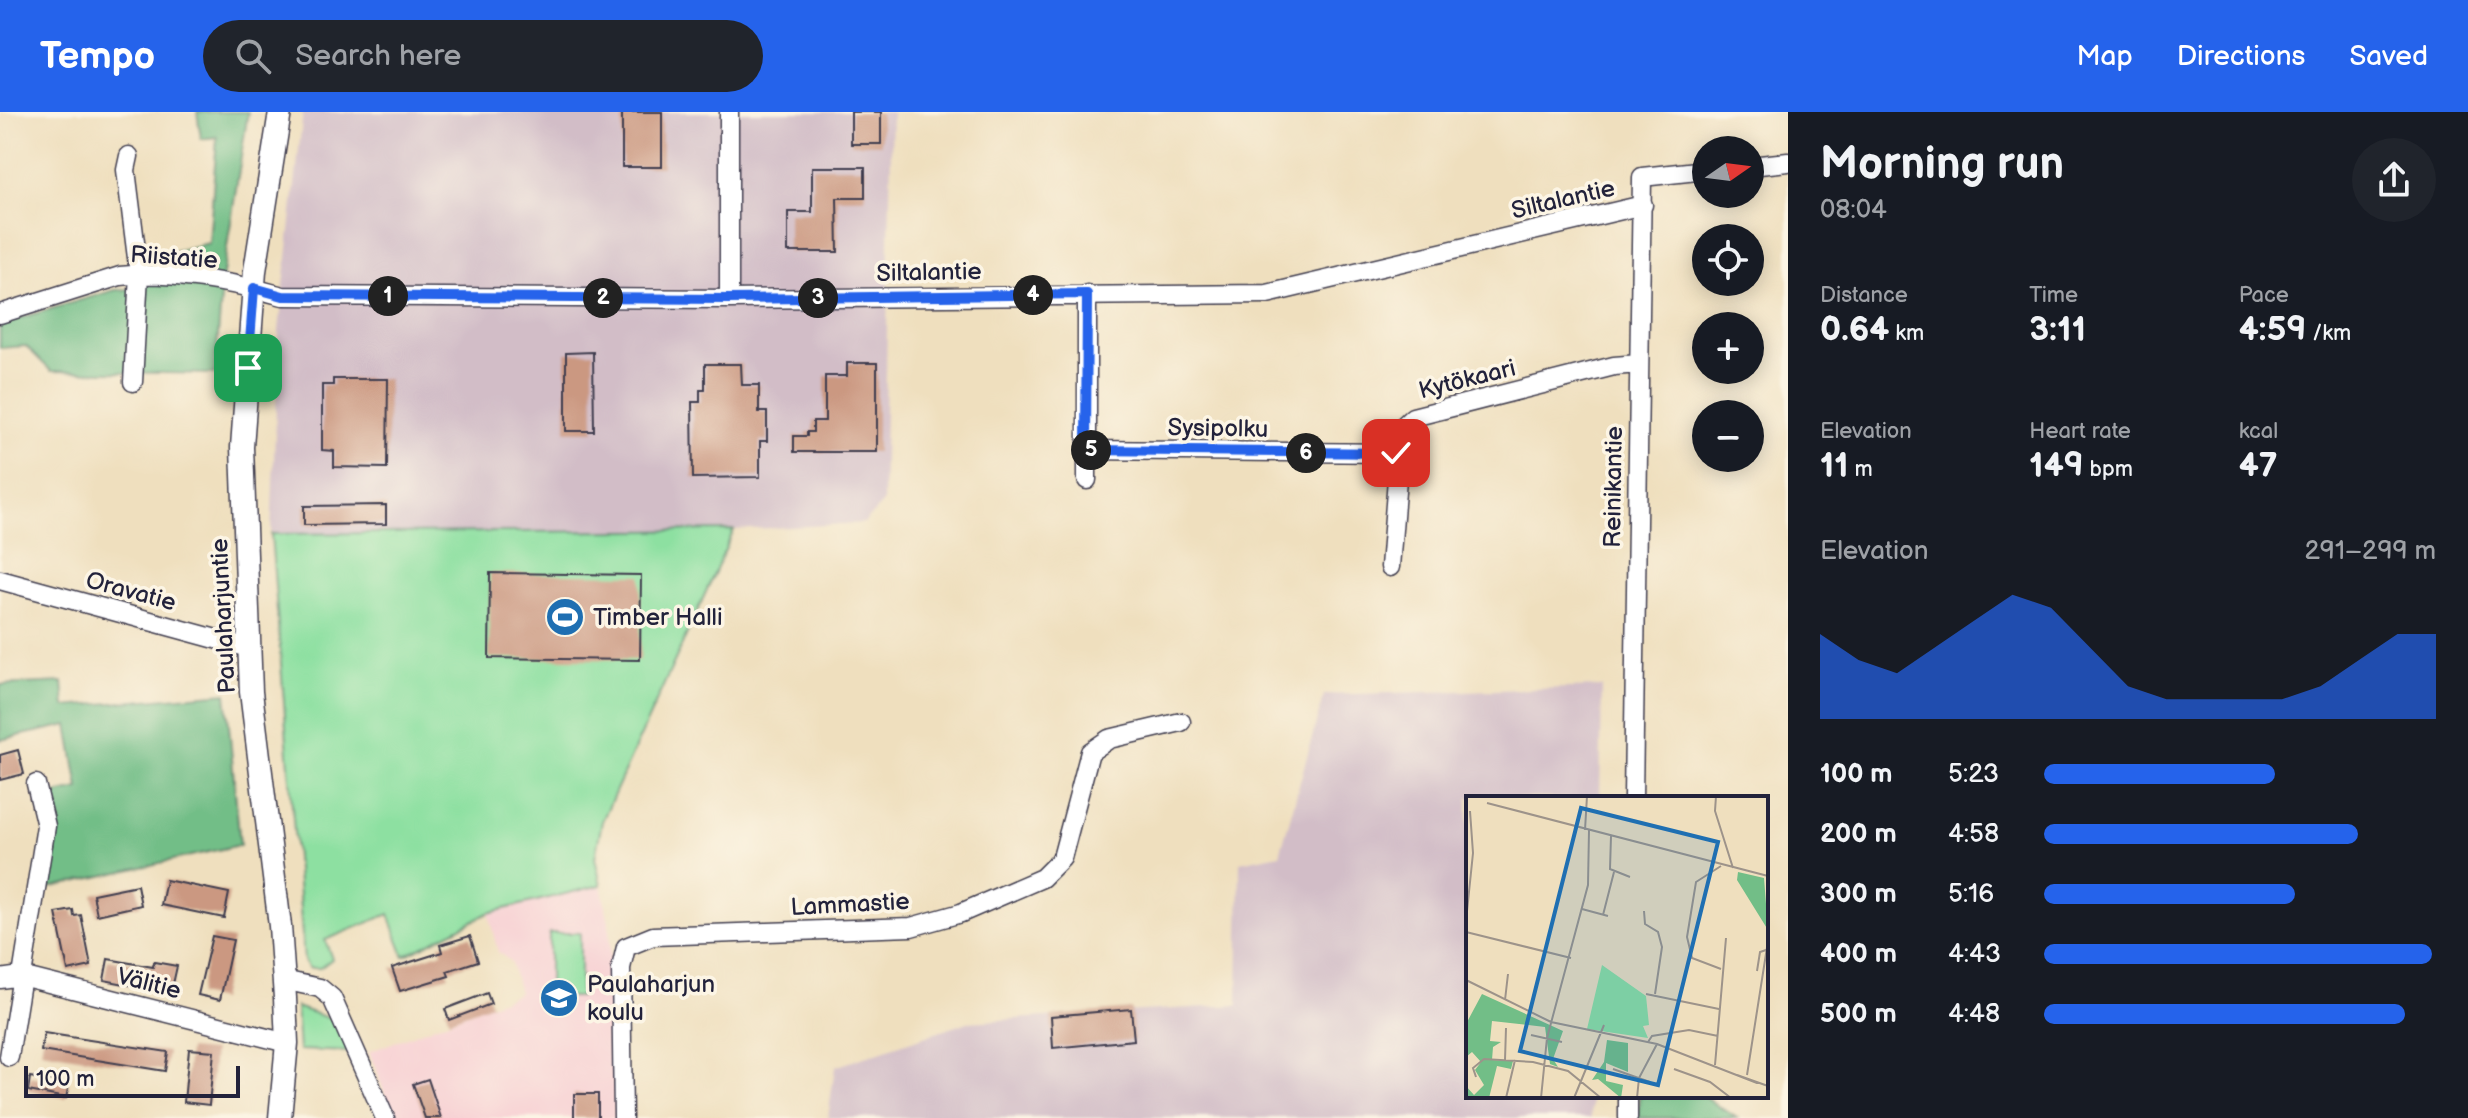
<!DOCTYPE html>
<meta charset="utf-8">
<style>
:root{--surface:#171b24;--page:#20242c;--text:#f1f3f6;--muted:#9ea1a6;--accent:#2563eb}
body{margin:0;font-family:"Balsamiq Sans",sans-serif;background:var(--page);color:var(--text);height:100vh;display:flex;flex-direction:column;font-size:30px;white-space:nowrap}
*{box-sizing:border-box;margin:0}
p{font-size:26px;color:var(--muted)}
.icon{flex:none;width:44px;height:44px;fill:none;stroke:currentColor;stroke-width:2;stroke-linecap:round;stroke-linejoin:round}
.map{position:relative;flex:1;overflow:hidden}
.side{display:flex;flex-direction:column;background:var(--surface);width:680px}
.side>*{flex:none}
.needle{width:52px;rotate:76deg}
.fabs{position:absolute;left:1692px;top:24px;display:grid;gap:16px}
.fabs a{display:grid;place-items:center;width:72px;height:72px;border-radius:50%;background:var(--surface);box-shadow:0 4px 20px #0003;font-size:40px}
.scale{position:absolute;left:24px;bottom:20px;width:216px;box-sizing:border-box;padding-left:8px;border:4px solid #22223b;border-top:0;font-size:22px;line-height:28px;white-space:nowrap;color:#22223b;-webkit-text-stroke:6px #fcf5e5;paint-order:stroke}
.pin{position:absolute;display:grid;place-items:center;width:68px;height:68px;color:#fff;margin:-34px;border-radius:16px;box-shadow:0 4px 12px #0006}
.km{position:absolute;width:40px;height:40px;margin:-20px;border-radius:50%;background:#222;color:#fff;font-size:22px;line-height:40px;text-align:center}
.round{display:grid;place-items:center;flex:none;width:84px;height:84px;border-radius:42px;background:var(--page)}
.overview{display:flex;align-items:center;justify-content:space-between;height:136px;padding:0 32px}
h1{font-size:44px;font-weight:700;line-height:60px}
.metrics{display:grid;grid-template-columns:repeat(3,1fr);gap:12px;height:136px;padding:8px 32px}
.metrics div{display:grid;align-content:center}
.metrics b{font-size:34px;font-weight:700}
.metrics small{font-size:22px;font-weight:400}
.metrics p{font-size:22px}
.chart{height:224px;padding:16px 32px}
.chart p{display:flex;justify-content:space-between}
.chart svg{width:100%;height:144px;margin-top:8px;fill:var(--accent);opacity:.7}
ul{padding:0 32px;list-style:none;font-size:26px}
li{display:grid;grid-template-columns:128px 96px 1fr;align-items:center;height:60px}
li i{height:20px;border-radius:10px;background:var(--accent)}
header{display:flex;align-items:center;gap:48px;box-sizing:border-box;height:112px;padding:0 40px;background:var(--accent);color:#fff}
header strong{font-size:38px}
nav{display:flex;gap:44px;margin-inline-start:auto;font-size:28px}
.search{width:560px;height:72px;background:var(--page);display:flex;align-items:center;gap:20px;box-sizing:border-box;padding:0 28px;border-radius:44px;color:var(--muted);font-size:30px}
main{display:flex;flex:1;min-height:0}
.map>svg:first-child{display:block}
</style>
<header>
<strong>Tempo</strong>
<div class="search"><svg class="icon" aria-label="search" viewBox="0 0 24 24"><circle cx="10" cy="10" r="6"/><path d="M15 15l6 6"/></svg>Search here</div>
<nav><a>Map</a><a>Directions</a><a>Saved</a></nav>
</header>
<main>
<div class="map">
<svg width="1788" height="1006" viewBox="0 0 1788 1006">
<rect width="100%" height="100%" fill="#fcf5e5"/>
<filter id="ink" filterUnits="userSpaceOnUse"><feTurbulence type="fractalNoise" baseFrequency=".0125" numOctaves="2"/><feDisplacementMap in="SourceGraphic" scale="16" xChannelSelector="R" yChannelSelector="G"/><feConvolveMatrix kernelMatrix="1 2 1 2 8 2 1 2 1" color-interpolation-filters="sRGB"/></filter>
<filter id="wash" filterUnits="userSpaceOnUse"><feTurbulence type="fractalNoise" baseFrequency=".006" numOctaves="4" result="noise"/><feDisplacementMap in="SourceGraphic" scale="32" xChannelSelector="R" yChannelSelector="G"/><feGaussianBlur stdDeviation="1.8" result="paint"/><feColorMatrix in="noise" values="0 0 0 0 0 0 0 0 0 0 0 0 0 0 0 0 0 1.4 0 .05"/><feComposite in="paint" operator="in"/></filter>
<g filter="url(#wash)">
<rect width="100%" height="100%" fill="#efdfbe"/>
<path fill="#f7cfd3" d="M601,773L609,810L615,1006H394L369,940L519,881L511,850L498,840L488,801Z"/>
<path fill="#d2bdc7" d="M303,0H892L883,391L864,411L734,418L271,422L279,218Z
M1602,575L1600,686H1468V984H1592L1591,1006H828L835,955L968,910L1238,893L1240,750L1280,742L1324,583Z"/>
<path fill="#8de0a1" stroke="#58816e" stroke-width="2" d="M734,418L602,709L595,746L601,773L488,801L404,844L389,802L325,828L332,847L320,856H309L304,849L271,422Z
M549,821H580V885H549Z
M296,895L337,909L351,940L299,938Z"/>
<path fill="#72be87" stroke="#4a7061" stroke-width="2" d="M197,0H248L223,161L215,262L51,259L26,234L0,236V212L115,178L144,176L149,145L209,131L217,25L201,27Z
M63,570L65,595L226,581L240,733L44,777L60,711L55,682L79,677L68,613L0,628V573Z
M1640,984H1703L1737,1006H1639Z"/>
<g id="blocks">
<path fill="#cb9881" d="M622,0H662V55H622Z
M851,0H881V32H851Z
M812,55H865V86H837L838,140H788V100H812Z
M593,240L594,319H566V241Z
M847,251H877V340H794V324H807V320H813V309H825V264H847Z
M705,252H741L742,273H759V300H767V329H760V365L693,366L692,290H700V278H705Z
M333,267H388L387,356L334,355V339L322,338V273H333Z
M386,393V412L304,413V394Z
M490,461L641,463L640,548L489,546Z
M18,638L24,662L0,668V643Z
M166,768L229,781L224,806L161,793Z
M137,773L141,793L97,803L93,782Z
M73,798L74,804L81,803L91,854L68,859L56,801Z
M212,824L233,828L220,888L198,883Z
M470,824L478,849L447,859L449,864L400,879L392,856L442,840L440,833Z
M108,847L153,855L154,850L177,854L171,881L104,868Z
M487,881L491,892L449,908L445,897Z
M1131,897L1134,928L1053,936L1051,904Z
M44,921L168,940L165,959L41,939Z
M189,937L214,939L209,993L184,990Z
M30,965L69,972L66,986L28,979Z
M428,967L441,1006H425L413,972Z
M574,982H598V1006H574Z"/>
</g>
</g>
<g filter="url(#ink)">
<use href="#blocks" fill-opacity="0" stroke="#413e4f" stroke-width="2"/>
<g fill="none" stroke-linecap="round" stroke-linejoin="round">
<defs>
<path id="minor" d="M129,44L126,58L139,162L133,270
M1750,54L1788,50
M729,187V0
M0,202L120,164C167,158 236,171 283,184L729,187L1267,182L1643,93
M1086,338L1396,341
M1087,368V182
M1390,455L1401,316L1413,305L1614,254L1639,252
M0,468L249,536
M1633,686L1642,65L1706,58
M0,867L21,864L287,931
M283,868L320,876L332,886L385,1006
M9,945L46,714L36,672
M623,1006L621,856L626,835L653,824L911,815L961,801L1042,766L1062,746L1090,640L1109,627L1181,610
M1628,1006V984"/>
<path id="major" d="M280,0L255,159L242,335L251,580L280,814L285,886L287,931L280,1006"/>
</defs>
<use href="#minor" stroke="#413e4f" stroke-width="21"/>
<use href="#major" stroke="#413e4f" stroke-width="25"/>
<use href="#minor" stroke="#fff" stroke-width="18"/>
<use href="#major" stroke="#fff" stroke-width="22"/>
</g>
</g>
<g fill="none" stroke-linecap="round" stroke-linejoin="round" filter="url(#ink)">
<defs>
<path id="route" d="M248,256L254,176L283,184L729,187L1087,182L1086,338L1396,341"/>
</defs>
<use href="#route" stroke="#fff" stroke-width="16"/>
<use href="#route" stroke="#2563eb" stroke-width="10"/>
</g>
<defs>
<symbol id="stadium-disc" viewBox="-11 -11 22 22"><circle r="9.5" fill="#1f6fb2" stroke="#fcf5e5"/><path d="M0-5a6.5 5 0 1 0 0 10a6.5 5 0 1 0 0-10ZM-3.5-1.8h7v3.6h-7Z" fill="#fff"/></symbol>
<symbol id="school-disc" viewBox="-11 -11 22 22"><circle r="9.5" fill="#1f6fb2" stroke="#fcf5e5"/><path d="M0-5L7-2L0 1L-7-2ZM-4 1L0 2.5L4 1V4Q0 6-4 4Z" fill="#fff"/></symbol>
</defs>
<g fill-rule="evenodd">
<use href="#stadium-disc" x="543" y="483" width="44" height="44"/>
<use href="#school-disc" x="537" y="864" width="44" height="44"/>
</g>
<g text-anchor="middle" stroke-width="7" stroke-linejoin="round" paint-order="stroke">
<g font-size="24" fill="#22223b" stroke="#fcf5e5">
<text transform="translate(1563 87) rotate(-13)" y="8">Siltalantie</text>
<text transform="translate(174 145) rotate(4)" y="8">Riistatie</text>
<text transform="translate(929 160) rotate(-1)" y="8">Siltalantie</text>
<text transform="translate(1467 267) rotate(-14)" y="8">Kytökaari</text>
<text transform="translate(1218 316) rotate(1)" y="8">Sysipolku</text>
<text transform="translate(1613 375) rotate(-89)" y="8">Reinikantie</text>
<text transform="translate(131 479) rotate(15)" y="8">Oravatie</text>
<text transform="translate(223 504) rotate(-93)" y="8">Paulaharjuntie</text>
<text transform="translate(850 792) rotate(-3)" y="8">Lammastie</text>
<text transform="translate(149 871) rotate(14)" y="8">Välitie</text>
</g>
<g font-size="24" fill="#22223b" stroke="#fcf5e5" text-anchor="start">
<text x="593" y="513">Timber Halli</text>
<text x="587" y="880">Paulaharjun<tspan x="587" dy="28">koulu</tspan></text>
</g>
</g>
<g transform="translate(1466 684)">
<rect width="302" height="302" fill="#efdfbe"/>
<path d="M136,169L180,200L183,229L177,230L182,242L121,233Z" fill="#8de0a1"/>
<path d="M272,76L298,82L302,134L271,84ZM16,198L97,235L87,263L92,271L84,268L79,231L26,225L24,245L35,246L27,251L26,264L47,265L45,273L31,270L23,302H0V290L8,299L18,289L9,274L15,266L6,256L0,261V228ZM141,244L162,247V276L140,267V285L157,289L155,302L132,283L126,284L138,266Z" fill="#72be87"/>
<path fill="none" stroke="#9d938a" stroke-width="2" d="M250,0L249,15L267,72M21,7L302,80M119,34L121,0M145,40L144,73L164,81M116,113L142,120M178,115L179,128L192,136L196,151L189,198M137,119L148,76M0,125L7,57L4,15M0,136L105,162M255,173L226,162L221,141L230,86L255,70M291,175L294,156L300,154M0,184L85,226L191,248L291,287M180,198L253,213M39,204L42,178M65,239L96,246M182,246L186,240L223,234L252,240M39,264L40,232M249,269L260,142M147,273L184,286M208,273L244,286L265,302M271,279L302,290M281,279L302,145M10,281L7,272L18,263L67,266L102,275L135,302M40,302L49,264M75,302L81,242L122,89L123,34M108,302L138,229M171,302L173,282L191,248"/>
<path fill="#1f6fb2" fill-opacity="0.15" stroke="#1f6fb2" stroke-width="4" d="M115,12L252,46L192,289L54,255Z"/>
<rect width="302" height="302" fill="none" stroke="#22223b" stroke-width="4"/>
</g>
</svg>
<div class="fabs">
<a><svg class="needle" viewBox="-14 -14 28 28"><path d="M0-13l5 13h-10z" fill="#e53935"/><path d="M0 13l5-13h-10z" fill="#9ea1a6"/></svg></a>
<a><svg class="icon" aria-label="locate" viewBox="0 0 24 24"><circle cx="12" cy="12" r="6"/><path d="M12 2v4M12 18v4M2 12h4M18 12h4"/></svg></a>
<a>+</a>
<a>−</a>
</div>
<div class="scale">100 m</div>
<div class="pin" style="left:248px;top:256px;background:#1e9e55"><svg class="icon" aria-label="arrive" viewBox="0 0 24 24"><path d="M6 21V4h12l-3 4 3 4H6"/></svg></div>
<div class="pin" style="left:1396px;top:341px;background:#d93025"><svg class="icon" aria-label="check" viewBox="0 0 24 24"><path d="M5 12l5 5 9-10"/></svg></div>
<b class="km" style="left:388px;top:184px">1</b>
<b class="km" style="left:603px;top:186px">2</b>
<b class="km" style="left:818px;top:186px">3</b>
<b class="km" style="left:1033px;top:183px">4</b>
<b class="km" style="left:1091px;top:338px">5</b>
<b class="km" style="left:1306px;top:341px">6</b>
</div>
<section class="side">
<div class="overview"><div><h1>Morning run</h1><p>08:04</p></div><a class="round"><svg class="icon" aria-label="share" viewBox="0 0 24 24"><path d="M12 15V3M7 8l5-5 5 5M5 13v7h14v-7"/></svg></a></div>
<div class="metrics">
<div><p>Distance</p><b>0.64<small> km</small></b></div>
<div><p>Time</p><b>3:11</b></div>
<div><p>Pace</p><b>4:59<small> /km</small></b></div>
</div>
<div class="metrics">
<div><p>Elevation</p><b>11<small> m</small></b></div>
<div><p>Heart rate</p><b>149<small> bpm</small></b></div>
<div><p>kcal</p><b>47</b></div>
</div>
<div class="chart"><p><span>Elevation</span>291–299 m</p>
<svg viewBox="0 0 160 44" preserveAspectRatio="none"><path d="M0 44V18L10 26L20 30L30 22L40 14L50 6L60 10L70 22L80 34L90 38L100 38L110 38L120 38L130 34L140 26L150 18L160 18V44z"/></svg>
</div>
<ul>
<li><b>100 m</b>5:23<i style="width:59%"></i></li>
<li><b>200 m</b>4:58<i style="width:80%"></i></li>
<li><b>300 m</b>5:16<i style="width:64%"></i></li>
<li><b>400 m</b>4:43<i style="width:99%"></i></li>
<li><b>500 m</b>4:48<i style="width:92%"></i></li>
</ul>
</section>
</main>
